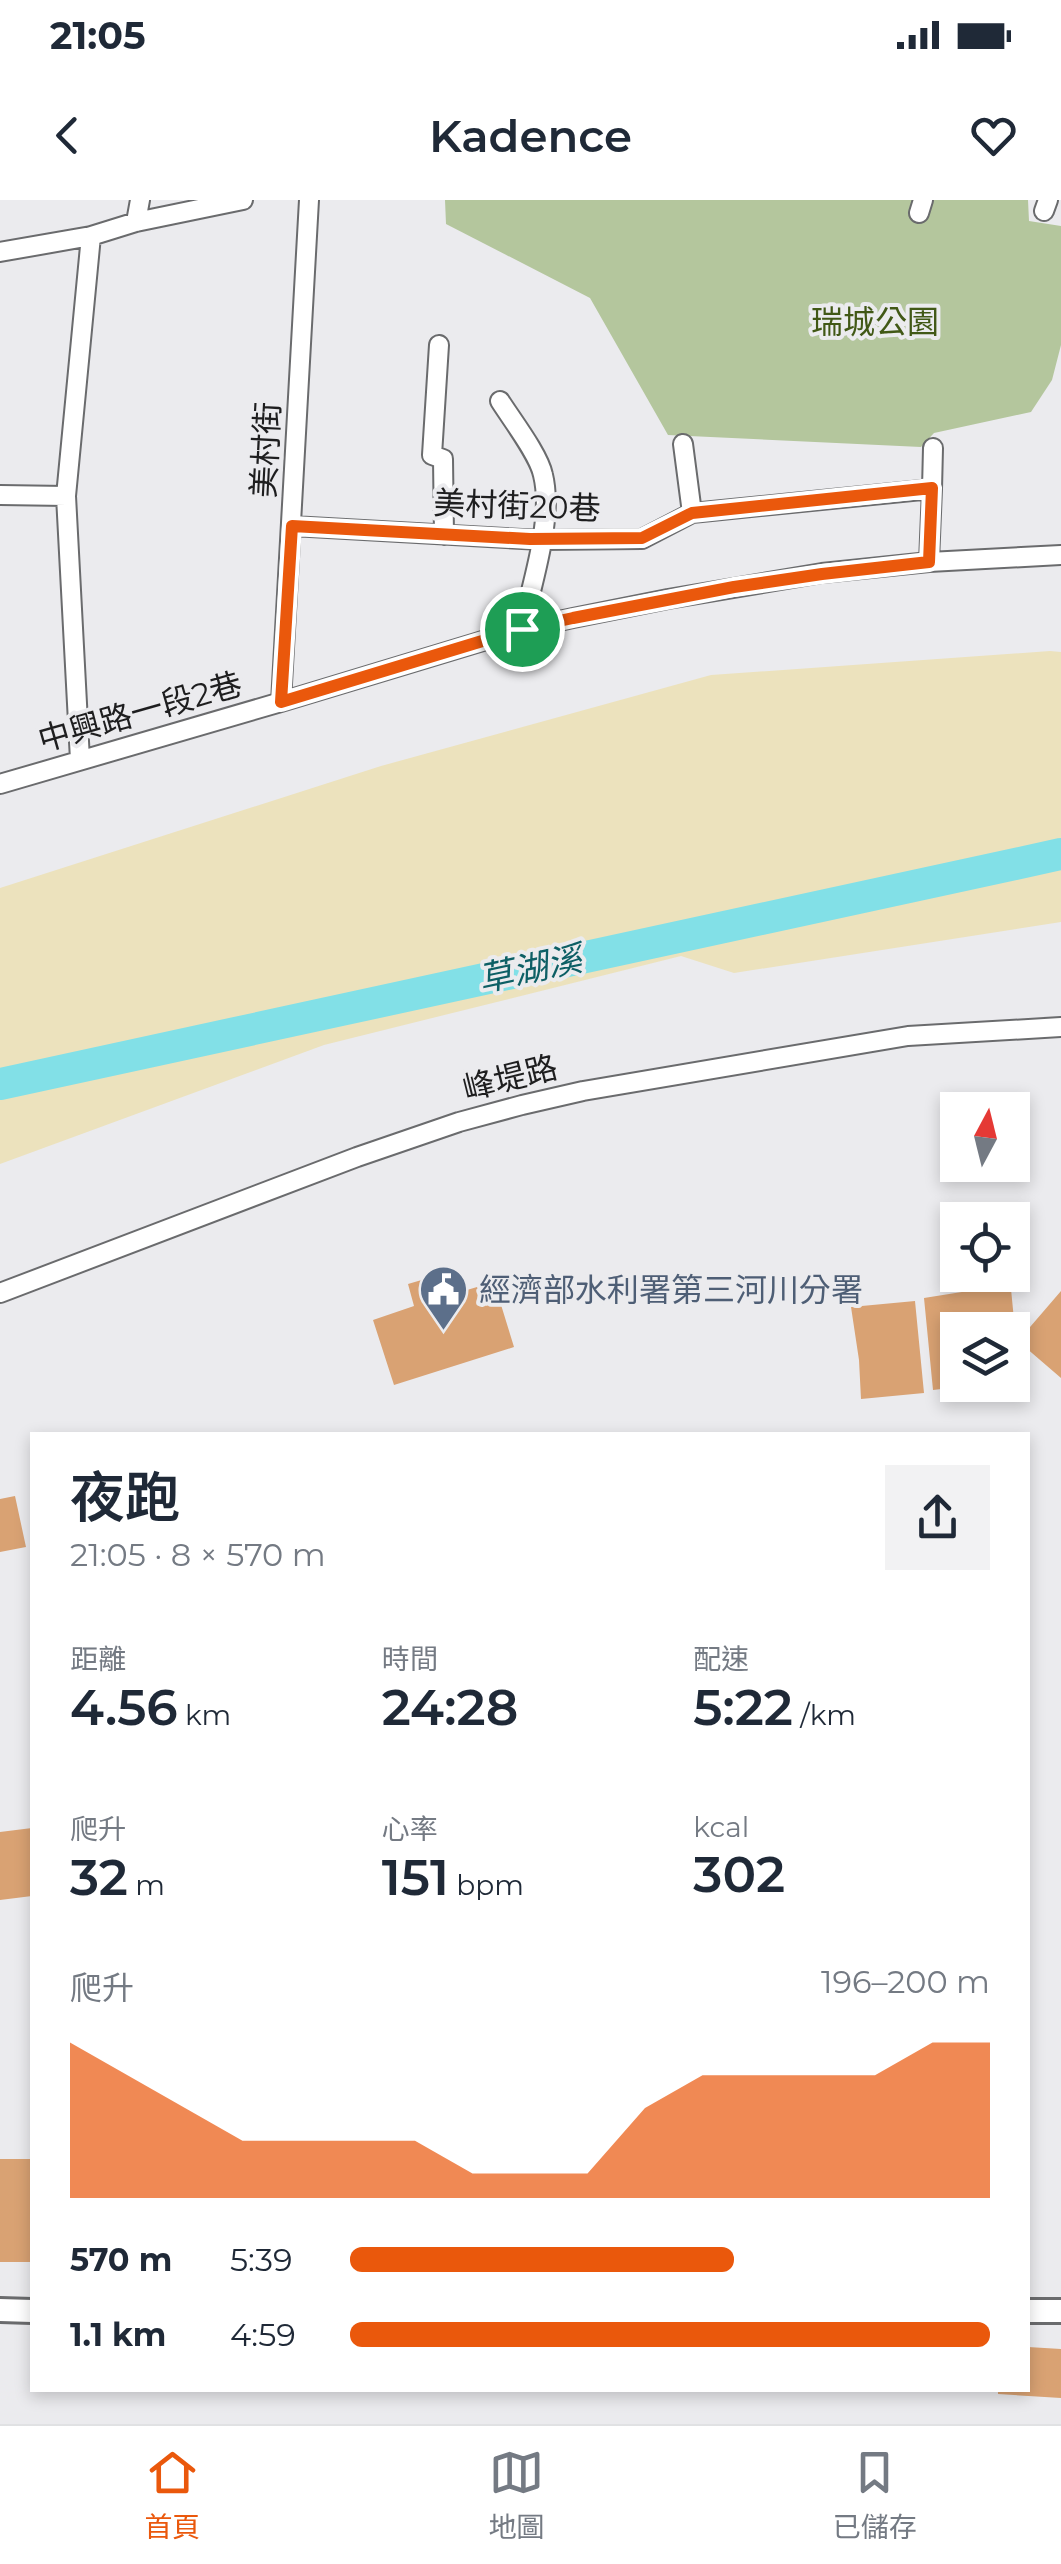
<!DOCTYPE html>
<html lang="zh-TW">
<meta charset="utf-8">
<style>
:root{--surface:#fff;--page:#f2f2f3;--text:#1f2937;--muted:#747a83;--line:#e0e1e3;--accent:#ea580c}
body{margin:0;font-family:Montserrat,"Noto Sans TC",sans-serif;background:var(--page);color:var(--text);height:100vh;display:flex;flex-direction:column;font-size:38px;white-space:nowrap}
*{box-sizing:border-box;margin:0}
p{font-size:32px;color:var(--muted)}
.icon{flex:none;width:55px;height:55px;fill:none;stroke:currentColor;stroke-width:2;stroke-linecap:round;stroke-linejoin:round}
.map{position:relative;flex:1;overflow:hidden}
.details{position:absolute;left:30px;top:1232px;width:1000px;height:960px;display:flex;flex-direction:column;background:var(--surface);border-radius:0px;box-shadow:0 5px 15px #0003}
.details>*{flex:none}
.needle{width:65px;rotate:7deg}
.buttons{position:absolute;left:940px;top:892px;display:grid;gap:20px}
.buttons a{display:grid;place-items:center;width:90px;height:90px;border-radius:0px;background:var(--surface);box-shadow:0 5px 15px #0003;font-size:50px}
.pin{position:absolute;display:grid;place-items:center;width:85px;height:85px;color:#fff;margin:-42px;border:5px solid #fff;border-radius:50%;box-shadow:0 2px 10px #0007}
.round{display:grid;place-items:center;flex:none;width:105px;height:105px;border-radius:0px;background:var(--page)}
.overview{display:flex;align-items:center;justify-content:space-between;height:170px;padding:0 40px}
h1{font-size:55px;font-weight:600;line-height:75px}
.stats{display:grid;grid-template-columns:repeat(3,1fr);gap:15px;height:170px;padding:10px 40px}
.stats div{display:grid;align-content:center}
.stats b{font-size:50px;font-weight:600}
.stats small{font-size:28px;font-weight:400}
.stats p{font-size:28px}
.chart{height:280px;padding:20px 40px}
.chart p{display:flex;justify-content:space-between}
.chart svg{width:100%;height:180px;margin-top:10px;fill:var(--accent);opacity:.7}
ul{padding:0 40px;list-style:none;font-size:32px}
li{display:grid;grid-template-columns:160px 120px 1fr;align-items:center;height:75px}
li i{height:25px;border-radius:12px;background:var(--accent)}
.status{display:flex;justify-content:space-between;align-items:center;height:70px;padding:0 50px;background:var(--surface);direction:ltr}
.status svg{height:28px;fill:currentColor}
header{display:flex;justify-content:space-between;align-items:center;height:130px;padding:0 40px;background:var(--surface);font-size:45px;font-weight:600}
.tab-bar{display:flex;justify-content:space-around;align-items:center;height:140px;border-top:2px solid var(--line);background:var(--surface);font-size:28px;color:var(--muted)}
.tab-bar a{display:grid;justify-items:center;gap:5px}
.tab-bar .on{color:var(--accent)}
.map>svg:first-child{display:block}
</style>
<div class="status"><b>21:05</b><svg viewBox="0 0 49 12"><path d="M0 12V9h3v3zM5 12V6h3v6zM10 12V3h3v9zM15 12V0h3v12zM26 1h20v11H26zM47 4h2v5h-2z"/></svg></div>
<header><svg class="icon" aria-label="back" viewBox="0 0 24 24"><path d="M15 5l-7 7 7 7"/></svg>Kadence<svg class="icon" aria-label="heart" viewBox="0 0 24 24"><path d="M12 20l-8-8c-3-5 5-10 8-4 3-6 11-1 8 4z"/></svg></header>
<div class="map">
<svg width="1061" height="2224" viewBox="0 0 1061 2224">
<rect width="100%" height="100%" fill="#ebebee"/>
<path fill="#b4c69d" d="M445,0H1028L1029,21L1061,26V145L1052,180L1031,212L934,233L921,247L668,235L590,98L446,24Z"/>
<path fill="#ece2bd" d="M1050,451L1061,452V722L734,773L681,756L324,845L0,964V688L381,566L711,475Z"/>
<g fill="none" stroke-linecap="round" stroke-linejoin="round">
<path stroke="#82e0e7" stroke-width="32" d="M0,884L1061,654"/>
</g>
<path fill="#d9a273" d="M442,1074L450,1095L494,1082L514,1147L394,1185L373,1120L414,1106L408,1084Z
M1011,1089L1015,1130H958V1187L933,1190L924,1098L968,1091Z
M1061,1091V1178L1018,1141Z
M915,1101L924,1193L861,1199L859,1160L851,1107Z
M1015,1133L1020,1182H1012V1134Z
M15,1296L26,1347L0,1352V1299Z
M32,1628V1696L0,1700V1632Z
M0,1959H32V2062H0Z
M1028,2147L1061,2149V2198L998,2194V2190H1028Z"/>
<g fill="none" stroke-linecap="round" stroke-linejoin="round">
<defs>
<path id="minor" d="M1044,11L1048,0
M919,13L923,0
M136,22L140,0
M0,52L91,36L136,22L243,0
M439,145L432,255L443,259L444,335
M500,201C512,220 539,255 543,275C554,320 531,385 522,429
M683,244L692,313
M0,295L66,296
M292,326L541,340L642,339L692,313L932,289L933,248
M929,362L932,289
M281,502L309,0
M80,560L66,296L91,36
M0,584L281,502L522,429L573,418L668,399L822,373L929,362L1061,355
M0,1093L357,957L459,922L522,905L583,891L908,836L1061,827"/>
<path id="tertiary" d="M0,2110L32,2111
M1028,2111H1061"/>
</defs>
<use href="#minor" stroke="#6a6b6d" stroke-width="22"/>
<use href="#tertiary" stroke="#6a6b6d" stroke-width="28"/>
<use href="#minor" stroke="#fff" stroke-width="18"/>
<use href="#tertiary" stroke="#fff" stroke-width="22"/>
</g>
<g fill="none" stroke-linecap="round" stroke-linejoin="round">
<defs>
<path id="route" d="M932,288L929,362L822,374L734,387L573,418L522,429L281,502L292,326L530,339L642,338L692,313Z"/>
</defs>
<use href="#route" stroke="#fff" stroke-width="20"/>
<use href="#route" stroke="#ea580c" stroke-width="12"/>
</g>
<defs>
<symbol id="civic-pin" viewBox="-11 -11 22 30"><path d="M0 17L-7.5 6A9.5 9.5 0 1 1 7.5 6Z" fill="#5c6f8a" stroke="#ebebee"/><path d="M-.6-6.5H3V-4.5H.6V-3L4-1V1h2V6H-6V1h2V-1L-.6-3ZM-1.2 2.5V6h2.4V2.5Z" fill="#fff"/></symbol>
</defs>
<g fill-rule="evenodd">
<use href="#civic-pin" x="416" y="1062" width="55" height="75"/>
</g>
<g text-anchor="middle" stroke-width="8" stroke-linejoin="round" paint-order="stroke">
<g font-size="32" fill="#415816" stroke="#ebebee">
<text x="875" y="133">瑞城公園</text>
</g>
<g font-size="32" fill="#1e1e1f" stroke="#ebebee">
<text transform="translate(266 250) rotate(-87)" y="11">美村街</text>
<text transform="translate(517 306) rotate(2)" y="11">美村街20巷</text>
<text transform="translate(140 512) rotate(-16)" y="11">中興路一段2巷</text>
<text transform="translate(510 878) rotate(-14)" y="11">峰堤路</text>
</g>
<g font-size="32" fill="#4e5e75" stroke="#ebebee" text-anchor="start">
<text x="479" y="1101">經濟部水利署第三河川分署</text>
</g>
<g font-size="35" font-style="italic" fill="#0d5f65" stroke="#ebebee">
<text transform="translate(530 769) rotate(-12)" y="12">草湖溪</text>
</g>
</g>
</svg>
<div class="buttons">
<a><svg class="needle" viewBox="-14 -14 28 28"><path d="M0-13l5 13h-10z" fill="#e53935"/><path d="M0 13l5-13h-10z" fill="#747a83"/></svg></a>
<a><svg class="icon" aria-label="locate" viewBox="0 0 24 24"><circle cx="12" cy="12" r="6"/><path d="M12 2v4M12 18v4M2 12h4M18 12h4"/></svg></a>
<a><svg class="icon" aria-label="layers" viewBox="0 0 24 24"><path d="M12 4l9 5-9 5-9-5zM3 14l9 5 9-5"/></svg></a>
</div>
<div class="pin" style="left:522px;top:429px;background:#1e9e55"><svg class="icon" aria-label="arrive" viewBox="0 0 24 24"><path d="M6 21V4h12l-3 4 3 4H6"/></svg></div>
<section class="details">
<div class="overview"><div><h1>夜跑</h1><p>21:05 · 8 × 570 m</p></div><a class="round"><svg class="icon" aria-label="share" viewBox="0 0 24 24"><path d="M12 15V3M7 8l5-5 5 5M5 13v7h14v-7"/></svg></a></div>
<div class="stats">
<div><p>距離</p><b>4.56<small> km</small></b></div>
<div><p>時間</p><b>24:28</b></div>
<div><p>配速</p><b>5:22<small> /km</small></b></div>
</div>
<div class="stats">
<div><p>爬升</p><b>32<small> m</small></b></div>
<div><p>心率</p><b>151<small> bpm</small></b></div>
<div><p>kcal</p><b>302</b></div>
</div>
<div class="chart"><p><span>爬升</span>196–200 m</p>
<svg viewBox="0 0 160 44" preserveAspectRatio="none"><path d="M0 44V6L10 14L20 22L30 30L40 30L50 30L60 30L70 38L80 38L90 38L100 22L110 14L120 14L130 14L140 14L150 6L160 6V44z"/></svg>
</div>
<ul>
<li><b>570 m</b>5:39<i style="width:60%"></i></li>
<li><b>1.1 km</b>4:59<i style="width:100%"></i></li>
</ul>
</section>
</div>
<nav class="tab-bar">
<a class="on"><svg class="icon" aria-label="home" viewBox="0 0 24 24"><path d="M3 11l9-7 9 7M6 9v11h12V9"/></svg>首頁</a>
<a><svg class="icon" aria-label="map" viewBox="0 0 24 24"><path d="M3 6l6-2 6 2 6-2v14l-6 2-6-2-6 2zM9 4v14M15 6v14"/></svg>地圖</a>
<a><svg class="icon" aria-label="saved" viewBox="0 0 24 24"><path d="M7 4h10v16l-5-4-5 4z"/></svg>已儲存</a>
</nav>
